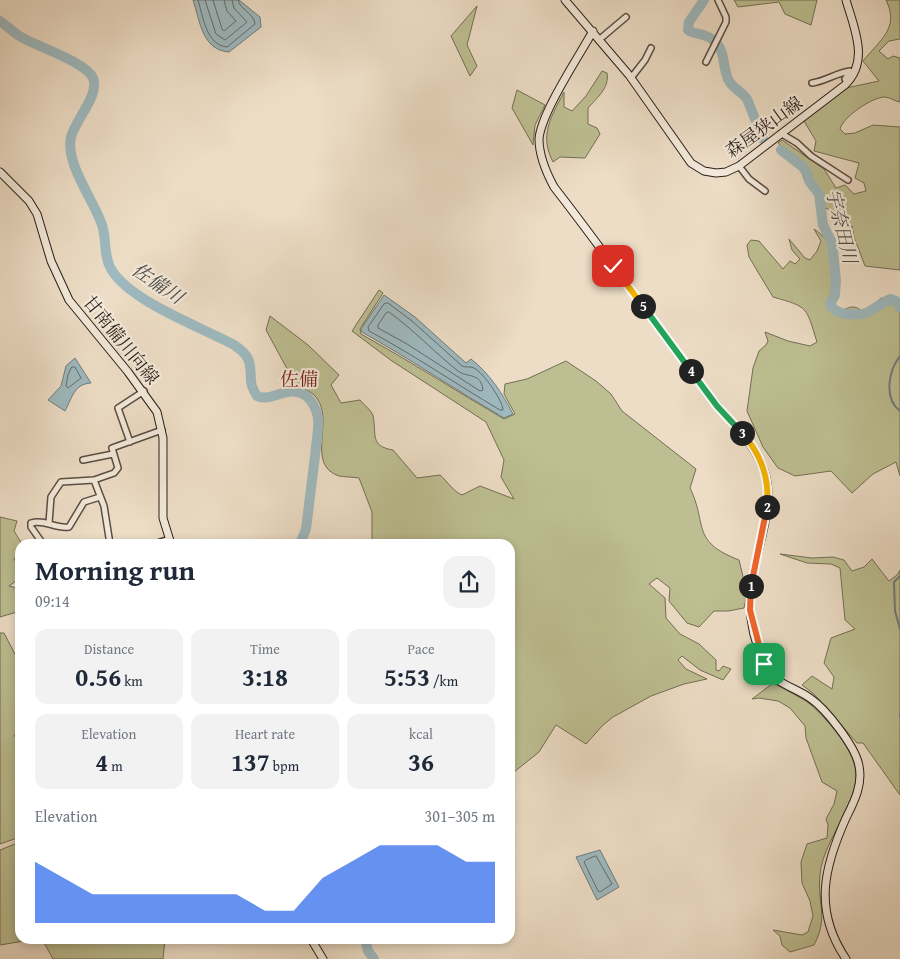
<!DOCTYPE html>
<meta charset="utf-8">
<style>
:root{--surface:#fff;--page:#f2f2f3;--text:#1f2937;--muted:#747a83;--accent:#2563eb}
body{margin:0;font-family:"Gentium Book Plus","Noto Serif JP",serif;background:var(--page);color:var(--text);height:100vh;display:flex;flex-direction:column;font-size:19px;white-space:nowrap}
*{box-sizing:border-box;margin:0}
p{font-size:16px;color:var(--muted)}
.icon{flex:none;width:28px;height:28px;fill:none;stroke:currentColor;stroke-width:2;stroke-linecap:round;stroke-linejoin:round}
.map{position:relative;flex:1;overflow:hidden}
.side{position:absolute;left:15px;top:539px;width:500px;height:405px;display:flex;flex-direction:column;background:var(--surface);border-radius:15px;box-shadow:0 2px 8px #0003}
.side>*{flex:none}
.pin{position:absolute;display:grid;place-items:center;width:42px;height:42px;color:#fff;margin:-21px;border-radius:10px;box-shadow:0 2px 8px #0006}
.km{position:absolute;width:25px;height:25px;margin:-12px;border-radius:50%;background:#222;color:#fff;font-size:14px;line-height:25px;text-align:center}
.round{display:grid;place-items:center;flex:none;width:52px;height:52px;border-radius:15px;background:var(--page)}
.headline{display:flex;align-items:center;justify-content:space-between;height:85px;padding:0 20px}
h1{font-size:28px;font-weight:700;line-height:38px}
.stats{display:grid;grid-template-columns:repeat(3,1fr);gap:8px;height:85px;padding:5px 20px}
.stats div{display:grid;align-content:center;border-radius:12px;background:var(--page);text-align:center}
.stats b{font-size:25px;font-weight:700}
.stats small{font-size:14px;font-weight:400}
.stats p{font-size:14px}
.chart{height:140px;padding:10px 20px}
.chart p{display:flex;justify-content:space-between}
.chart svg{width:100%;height:90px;margin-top:5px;fill:var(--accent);opacity:.7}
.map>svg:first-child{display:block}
</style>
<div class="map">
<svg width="900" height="959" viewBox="0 0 900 959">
<rect width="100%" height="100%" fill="#edddc6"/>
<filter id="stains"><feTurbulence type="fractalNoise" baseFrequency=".004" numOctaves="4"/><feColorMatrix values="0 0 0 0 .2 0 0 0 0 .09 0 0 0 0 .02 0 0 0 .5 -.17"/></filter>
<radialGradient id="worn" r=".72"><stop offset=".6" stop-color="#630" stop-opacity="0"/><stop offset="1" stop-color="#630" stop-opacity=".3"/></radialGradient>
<path fill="#bdbf92" stroke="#736e55" d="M734,0H817L811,25L785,14L779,2L738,7Z
M886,0H900V39L889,41L879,51L888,59L893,56L900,58V102C896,102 890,97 885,97C872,97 843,117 840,129L845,134L855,133L873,125L900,127V270L865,266L854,237L852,226L843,222L842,208L833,212L820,205L814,191L804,179L799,164L778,143L782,140L824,169L836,188L845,185L854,194L866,191L864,183L855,178L859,163L814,151L816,141L804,121L846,88L879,81L863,61C880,40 900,28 886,0Z
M477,6L467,45L477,66L470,76L451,36Z
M602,71L607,73C610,87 597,98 588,108V124L597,128L600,134L585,158L560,157L553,162C539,135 551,117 564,92V107L572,111L586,96Z
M517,90L545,105L535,125L533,145L512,108Z
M814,229C832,240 839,261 837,282C835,297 831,298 839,313C849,306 855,304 864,313L881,298L888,299L895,303L900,302V476L896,462L873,474L852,493L831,471L795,476L778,468L763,447L747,411L753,368L759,351L766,345L768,341L765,332L788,341L810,346L817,342C806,307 809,307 773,297L749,257L747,245L751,240L759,241L783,269L790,261L795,264L800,259L792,250L789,239L805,258L810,260L817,251L821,241Z
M379,290L383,293L360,329L361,334C410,361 456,391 504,419L515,414L504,394L505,384L527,379L566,361L596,381L611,394L622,411L696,469L690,488C708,525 690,541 739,560L747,593L744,608L728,611H714L699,627L687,623L669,601L670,588L657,578L649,584L665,598L666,618L680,634L699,644L716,660V670L719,671L723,666L731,669L723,680L700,670L682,656L678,660L686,669L707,679L684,684L651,696L613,717L603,725L586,744L556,725L539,752L514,772H510V544H372V512L359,478C353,477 345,477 339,476C306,465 333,423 318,400C311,388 299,389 289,384L291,376L266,330L270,316L308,345L339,375L331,385L341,403L360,400C364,405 372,411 373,416C377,434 369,446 393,450L417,478L440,475C447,481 454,492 462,495L480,486L514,499L501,477L504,460L486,422L392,361L352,331Z
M0,517L17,521L14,531L22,544H20V554L14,559L20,568V578L9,586L20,589V611L0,617Z
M780,554L812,558L833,557L844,560L852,571L864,567L872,559L889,581L897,575L900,570V795L863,743H857L814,694L802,685L812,676L832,689L834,677L824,663L831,638L855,629L845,620L840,568L831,564L807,563Z
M0,633H4L18,660H20V727L14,736L20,739V837L0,844Z
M772,684L777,685C788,691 800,697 810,704C827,719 857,752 856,776C856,788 850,801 845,812C837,830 821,855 820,875C817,903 829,917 814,945L790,952L782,945L780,936L773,930L802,935L808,932L813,916L810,901L802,883L801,862L807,844L827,838L828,825L826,819L834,804L837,791L822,782L806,738L805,726L790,708L778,701L759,698L752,699Z
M20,842V939H36L0,945V850Z
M42,939H165L163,959H53Z"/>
<path fill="#9eb9bf" stroke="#6f7b7c" d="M193,0H239L260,17L261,27L229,52C202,50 200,21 193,0Z
M384,295L415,317L466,363L471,359C490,374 502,393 513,414L504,418C456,390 410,359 362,332L361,329Z
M75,358L91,383C74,384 72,398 65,411L48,400L61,386L66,366Z
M600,850L619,887L597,900L576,857Z"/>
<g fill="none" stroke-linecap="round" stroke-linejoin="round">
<path stroke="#646b6c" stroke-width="1" d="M198,0C203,16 206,45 227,47L255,24C254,13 240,10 238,0
M205,0L216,34L225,40L247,22L234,8L232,0
M213,0L222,29L224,31L236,21L227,11L224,0
M388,303L412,321L462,366C467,368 470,366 474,368C483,372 503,401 503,410H500C456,384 414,355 369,331L368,327L384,304Z
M389,312C414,330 434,352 458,371C467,378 481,372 483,390L480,391L407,344L378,328V325L386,313Z
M72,367H75L81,378L68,388L66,386L68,375Z
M596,856L612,884L600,892L598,891L584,862L586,860Z"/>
<path stroke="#6f7b7c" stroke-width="2" d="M900,356C889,370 883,398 900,411
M900,576L894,582L895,611L900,629
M900,714V716"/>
<path stroke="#9eb9bf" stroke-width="10" d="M704,0L689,22L688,30C694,35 704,32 713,40C726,50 722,65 728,79C733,90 741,90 747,99L763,139
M0,21C7,26 14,33 21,37C36,46 86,62 93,78C100,95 75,120 71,137C65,164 94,200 102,225C107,240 103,255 111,269C128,298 186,321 216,336C226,341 240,346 247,357C253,366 249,376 252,386C253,389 255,393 257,396C271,403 287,384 305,395C312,400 317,410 318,418C319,431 316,444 315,456C312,481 309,505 306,529L300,544
M781,150L803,167L808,175L809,181L819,194L823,225L832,243L836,280L835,295L830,304C834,315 856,316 866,313C874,309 882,303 890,299L896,301L900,307
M365,939L368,951L374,959"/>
<defs>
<path id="street" d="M600,39L626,17
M706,62L726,22V17L718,0
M631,78L645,60L651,48
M812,83C826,81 836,73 850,71L845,79L848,82
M782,134L797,143L811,156L848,180
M739,166L749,179L765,191
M130,442L118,408L144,391
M83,460L113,454
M94,480L104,506L110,544
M49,523L51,497L61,482L94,480L114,473L118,468L112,448L162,430
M43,544L31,527V523C45,519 55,529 69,527L84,502L100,497
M154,544L169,539"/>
<path id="secondary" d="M565,0L629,75L691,163L704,171L716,173L726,172L739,166L845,85C870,61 854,28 846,0
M593,31C579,56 541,113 539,139C539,155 547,174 554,187C607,255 656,325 708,394C729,423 760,444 767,482C770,500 766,518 762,536C750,585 742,615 764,663C773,684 793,686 810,698C826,709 856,747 859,766C863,785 854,802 846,818C824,867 813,910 846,959
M0,172L29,201L37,214L51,261L69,300L128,372L157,412L163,438V518L171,544
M311,939L323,959"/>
</defs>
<use href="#street" stroke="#5a4d44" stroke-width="8"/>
<use href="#secondary" stroke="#291d18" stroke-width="9"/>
<use href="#street" stroke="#f3e9da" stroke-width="5"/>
<use href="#secondary" stroke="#f3e9da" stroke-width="7"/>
</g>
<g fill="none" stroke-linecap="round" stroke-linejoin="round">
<defs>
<path id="split-1" d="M751,586L750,610L764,664"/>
<path id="split-2" d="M751,586L767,507"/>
<path id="split-3" d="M742,433C761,454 770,480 767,507"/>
<path id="split-4" d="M691,371L717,406L742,433"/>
<path id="split-5" d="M643,306L691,371"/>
<path id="split-6" d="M613,266L643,306"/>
</defs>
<use href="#split-1" stroke="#fff" stroke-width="10"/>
<use href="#split-2" stroke="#fff" stroke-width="10"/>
<use href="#split-3" stroke="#fff" stroke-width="10"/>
<use href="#split-4" stroke="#fff" stroke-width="10"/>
<use href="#split-5" stroke="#fff" stroke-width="10"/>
<use href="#split-6" stroke="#fff" stroke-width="10"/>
<use href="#split-1" stroke="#f0652b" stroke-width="6"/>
<use href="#split-2" stroke="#f0652b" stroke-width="6"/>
<use href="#split-3" stroke="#f5b400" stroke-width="6"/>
<use href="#split-4" stroke="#22a559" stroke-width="6"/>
<use href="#split-5" stroke="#22a559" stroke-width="6"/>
<use href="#split-6" stroke="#f5b400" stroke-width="6"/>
</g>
<g text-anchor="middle" stroke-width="4.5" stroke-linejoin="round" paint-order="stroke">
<g font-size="18" fill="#291d18" stroke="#f3e9da">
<text transform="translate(764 127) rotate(-36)" y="6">森屋狭山線</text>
<text transform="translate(121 340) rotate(51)" y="6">甘南備川向線</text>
</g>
<g font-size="19" font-style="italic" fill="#4c4c4a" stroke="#f3e9da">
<text transform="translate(842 226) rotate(76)" y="7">宇奈田川</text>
<text transform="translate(158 283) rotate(34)" y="7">佐備川</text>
</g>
<g font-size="19" fill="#7a1f14" stroke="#f3e9da">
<text x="299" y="386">佐備</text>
</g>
</g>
<rect width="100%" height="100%" filter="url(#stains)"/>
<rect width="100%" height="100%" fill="url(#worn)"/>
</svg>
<div class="pin" style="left:764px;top:664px;background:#1e9e55"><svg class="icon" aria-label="arrive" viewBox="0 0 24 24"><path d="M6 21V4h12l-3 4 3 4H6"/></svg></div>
<div class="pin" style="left:613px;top:266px;background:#d93025"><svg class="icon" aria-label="check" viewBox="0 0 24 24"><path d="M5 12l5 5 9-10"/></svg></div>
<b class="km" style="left:751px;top:586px">1</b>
<b class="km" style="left:767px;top:507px">2</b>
<b class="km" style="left:742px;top:433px">3</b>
<b class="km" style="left:691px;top:371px">4</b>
<b class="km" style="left:643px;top:306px">5</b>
<section class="side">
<div class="headline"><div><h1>Morning run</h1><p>09:14</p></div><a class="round"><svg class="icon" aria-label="share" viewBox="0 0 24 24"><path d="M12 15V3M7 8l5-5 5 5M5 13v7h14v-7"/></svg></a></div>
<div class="stats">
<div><p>Distance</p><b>0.56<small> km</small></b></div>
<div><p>Time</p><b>3:18</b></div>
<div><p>Pace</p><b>5:53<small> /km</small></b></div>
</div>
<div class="stats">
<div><p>Elevation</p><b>4<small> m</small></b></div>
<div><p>Heart rate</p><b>137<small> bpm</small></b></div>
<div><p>kcal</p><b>36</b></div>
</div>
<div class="chart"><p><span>Elevation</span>301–305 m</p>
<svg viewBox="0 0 160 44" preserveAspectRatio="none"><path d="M0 44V14L10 22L20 30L30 30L40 30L50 30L60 30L70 30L80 38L90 38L100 22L110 14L120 6L130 6L140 6L150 14L160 14V44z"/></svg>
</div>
</section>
</div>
